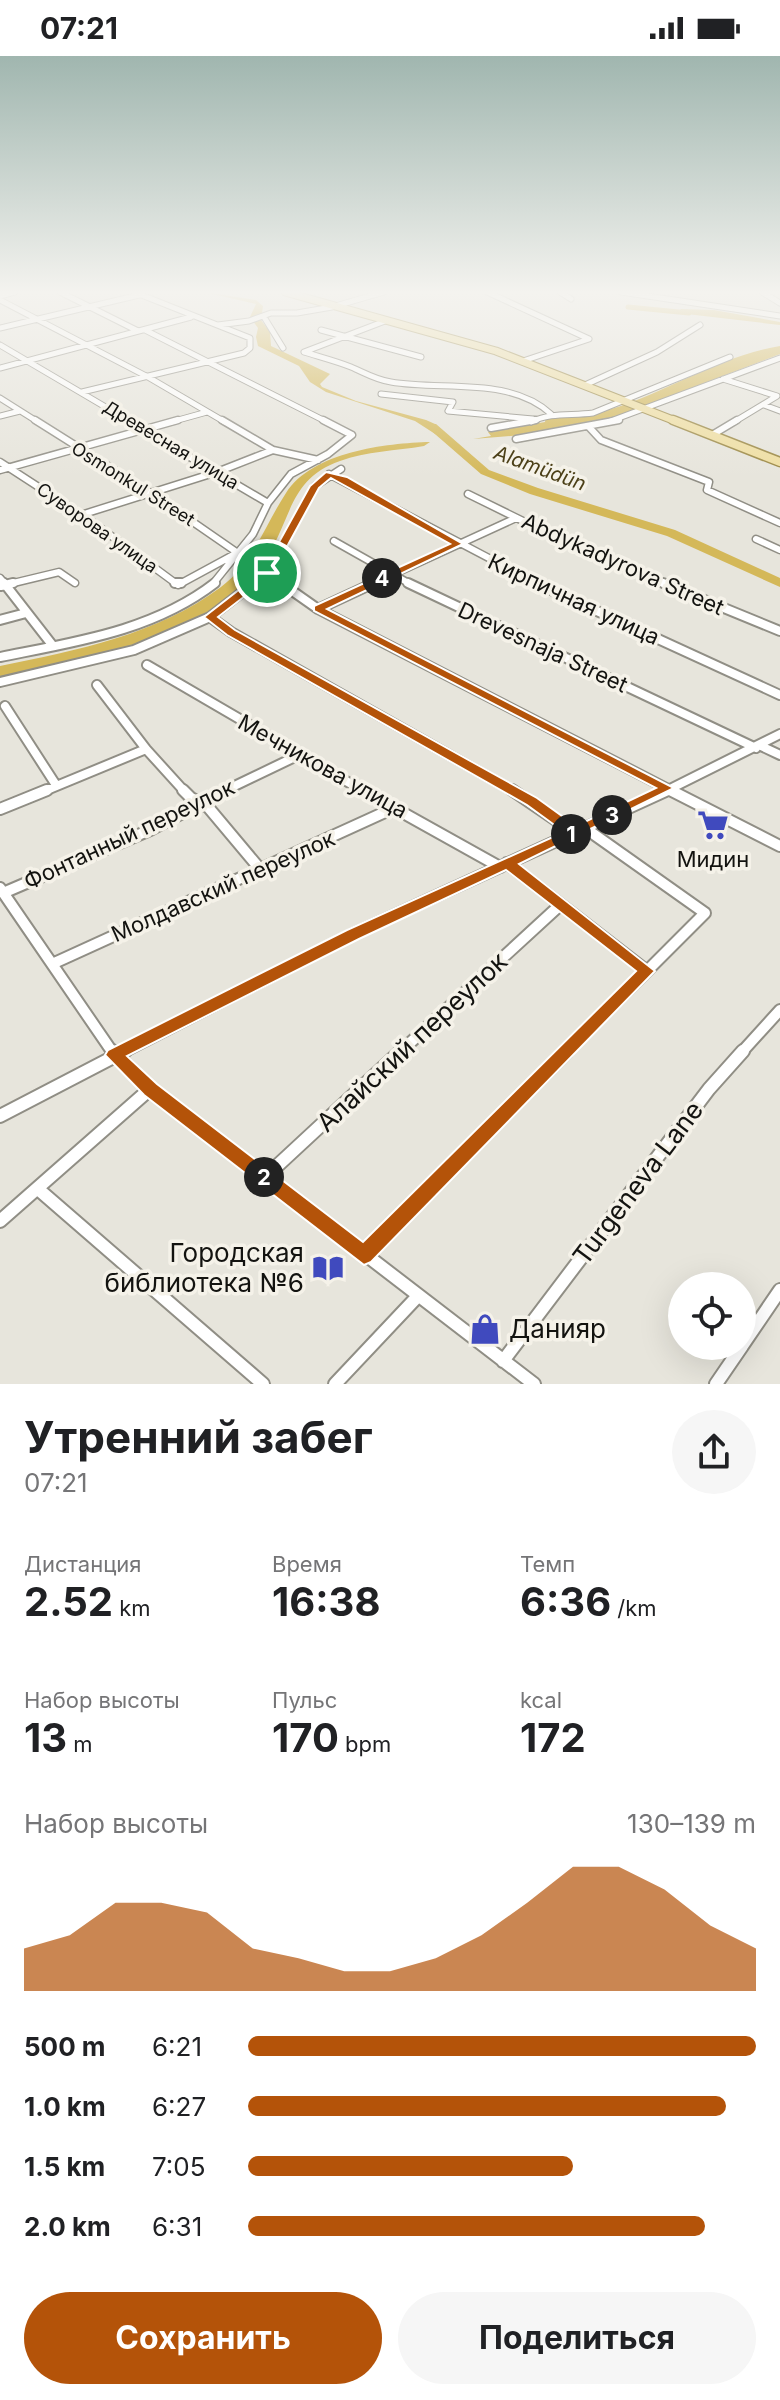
<!DOCTYPE html>
<html lang="ru">
<meta charset="utf-8">
<style>
:root{--surface:#fff;--page:#f6f6f6;--text:#202124;--muted:#757577;--accent:#b45309}
body{margin:0;font-family:Inter,sans-serif;background:var(--page);color:var(--text);height:100vh;display:flex;flex-direction:column;font-size:30px;white-space:nowrap}
*{box-sizing:border-box;margin:0}
p{font-size:26px;color:var(--muted)}
.icon{flex:none;width:44px;height:44px;fill:none;stroke:currentColor;stroke-width:2;stroke-linecap:round;stroke-linejoin:round}
.map{position:relative;height:1328px;overflow:hidden}
.sheet{display:flex;flex-direction:column;background:var(--surface);flex:1}
.sheet>*{flex:none}
.buttons{position:absolute;left:668px;top:1216px;display:grid;gap:16px}
.buttons a{display:grid;place-items:center;width:88px;height:88px;border-radius:50%;background:var(--surface);box-shadow:0 8px 32px #0002;font-size:40px}
.pin{position:absolute;display:grid;place-items:center;width:68px;height:68px;color:#fff;margin:-34px;border:4px solid #fff;border-radius:50%;box-shadow:0 2px 8px #0007}
.km{position:absolute;width:40px;height:40px;margin:-20px;border-radius:50%;background:#222;color:#fff;font-size:22px;line-height:40px;text-align:center}
.round{display:grid;place-items:center;flex:none;width:84px;height:84px;border-radius:42px;background:var(--page)}
.headline{display:flex;align-items:center;justify-content:space-between;height:136px;padding:0 24px}
h1{font-size:44px;font-weight:700;line-height:60px}
.metrics{display:grid;grid-template-columns:repeat(3,1fr);gap:12px;height:136px;padding:8px 24px}
.metrics div{display:grid;align-content:center}
.metrics b{font-size:40px;font-weight:700}
.metrics small{font-size:22px;font-weight:400}
.metrics p{font-size:22px}
.chart{height:224px;padding:16px 24px}
.chart p{display:flex;justify-content:space-between}
.chart svg{width:100%;height:144px;margin-top:8px;fill:var(--accent);opacity:.7}
.action{display:flex;gap:16px;margin-top:auto;padding:16px 24px}
.action a{flex:1;height:92px;border-radius:48px;background:var(--accent);color:#fff;font-size:32px;font-weight:700;line-height:92px;text-align:center}
.action a+a{background:var(--page);color:var(--text)}
ul{padding:0 24px;list-style:none;font-size:26px}
li{display:grid;grid-template-columns:128px 96px 1fr;align-items:center;height:60px}
li i{height:20px;border-radius:10px;background:var(--accent)}
.status{display:flex;justify-content:space-between;align-items:center;height:56px;padding:0 40px;background:var(--surface);direction:ltr}
.status svg{height:22px;fill:currentColor}
.map>svg:first-child{display:block}
</style>
<div class="status"><b>07:21</b><svg viewBox="0 0 49 12"><path d="M0 12V9h3v3zM5 12V6h3v6zM10 12V3h3v9zM15 12V0h3v12zM26 1h20v11H26zM47 4h2v5h-2z"/></svg></div>
<div class="map">
<svg width="780" height="1328" viewBox="0 0 780 1328">
<rect width="100%" height="100%" fill="#e7e5dc"/>
<path fill="#d4b859" d="M204,236L256,244L263,250L261,264L270,276L271,290L330,318L320,328L322,331L356,345L426,364L435,368L450,382L443,383L415,365L326,336L310,326L299,310L258,290L256,281L258,272L250,261L256,248Z
M681,253L714,254L780,266V269L678,257Z
M780,290V298L613,362L522,379L473,383L491,380L488,376L545,366L546,360C565,359 582,360 601,356C662,340 717,300 780,290Z
M430,386L424,390C396,395 366,395 340,405C291,422 292,459 269,498C261,512 249,524 237,535C173,589 80,605 0,623V610C77,594 157,579 221,531C253,507 265,469 286,437C312,396 386,387 430,386Z"/>
<g fill="none" stroke-linecap="round" stroke-linejoin="round">
<path stroke="#d4b859" stroke-width="5" d="M628,251L689,257"/>
<path fill="#d4b859" fill-rule="evenodd" d="M428,368H436L489,414L538,432L675,474L780,522V531L667,480L530,438L481,418L428,372Z"/>
<defs>
<path id="minor-far4" d="M60,236L138,275
M487,236L589,283L523,305
M560,236L571,243
M621,236L780,260
M762,236L780,247
M0,240L15,236
M0,244L148,321L225,366
M264,261L283,292
M385,265L304,296C320,301 336,305 351,311C365,317 376,324 391,326C442,335 510,320 551,358
M218,269L249,265L271,257H297L332,251L384,236
M0,272L139,239
M145,274L327,366
M321,274L421,301
M0,289L131,366
M0,312L191,261
M723,323L777,340L734,366
M585,329L657,296L700,269
M82,336L244,297L250,292V282L134,236
M381,338L453,346L448,355L533,363
M0,342L38,366
M764,349L780,355
M0,360L20,355
M171,366L207,356
M531,366C551,356 571,360 593,357L730,301
M608,366L780,302"/>
<path id="minor-far3" d="M35,364L151,437L284,529
M127,364L268,447L253,478L212,529
M222,364L273,394L318,404
M589,371L601,384L709,426L707,434L780,467
M491,372L536,364
M712,379L737,364
M516,383L619,364
M0,406L91,465L178,529L237,497
M0,414L178,364
M329,418L540,529
M468,438L584,495L668,529
M268,447L291,418L328,398L352,379L323,364
M84,458L217,416L273,394
M756,483L780,494
M334,485L412,529
M0,522L6,529
M5,529L59,516L75,527
M251,529L267,517L315,430L341,413
M370,529L516,462"/>
<path id="minor-far2" d="M4,527L53,590
M175,527H181
M281,527L318,553L674,736
M408,527L756,692
M536,527L780,639
M663,527L780,575
M1,530L13,527
M318,553L374,527
M210,561L231,576L515,736
M0,564L26,557
M0,601C75,586 153,575 215,527
M147,609L365,736
M0,626L134,594L210,561L254,527
M97,629L146,693L185,736
M5,650L56,729
M761,690L780,699
M42,736L146,693
M222,736L299,699
M664,736L780,678"/>
<path id="minor-far1" d="M183,734L191,742L208,751L260,813
M362,734L500,811
M512,734L575,777
M670,734L780,790
M0,753L47,734
M507,807L647,915
M0,832L113,997
M3,837L150,774L226,734
M52,908L394,752
M121,997L353,878L668,734
M399,997L559,850
M565,997L705,857L585,772
M741,997L780,954"/>
<path id="minor" d="M112,995L150,1033L534,1328
M0,1060L125,995
M264,1122L401,995
M38,1133L263,1328
M0,1165L150,1033
M364,1199L567,995
M742,1290L780,1234
M503,1305L709,1033L743,995
M335,1328L418,1240
M716,1328L742,1290"/>
<path id="major-far1" d="M285,236L496,295L678,366"/>
<path id="major" d="M673,364L780,406"/>
</defs>
<use href="#minor-far4" stroke="#908e85" stroke-width="7"/>
<use href="#minor-far3" stroke="#908e85" stroke-width="9"/>
<use href="#minor-far2" stroke="#908e85" stroke-width="12"/>
<use href="#minor-far1" stroke="#908e85" stroke-width="14"/>
<use href="#minor" stroke="#908e85" stroke-width="16"/>
<use href="#major-far1" stroke="#9c8945" stroke-width="9"/>
<use href="#major" stroke="#9c8945" stroke-width="11"/>
<use href="#minor-far4" stroke="#fff" stroke-width="5"/>
<use href="#minor-far3" stroke="#fff" stroke-width="6"/>
<use href="#minor-far2" stroke="#fff" stroke-width="8"/>
<use href="#minor-far1" stroke="#fff" stroke-width="10"/>
<use href="#minor" stroke="#fff" stroke-width="12"/>
<use href="#major-far1" stroke="#efdea1" stroke-width="7"/>
<use href="#major" stroke="#efdea1" stroke-width="8"/>
</g>
<linearGradient id="sky" x2="0" y2="1"><stop stop-color="#a0b6af"/><stop offset="0.56" stop-color="#f4f3ef"/><stop offset="1" stop-color="#f4f3ef" stop-opacity="0"/></linearGradient>
<rect width="780" height="422" fill="url(#sky)"/>
<path fill="#b45309" stroke="#fff" stroke-width="2" fill-rule="evenodd" d="M326,416L347,421L463,488L327,553L674,732L519,808L655,915L371,1206L364,1209L144,1039L105,999L108,994L347,874L564,776L527,749L227,579L204,561L263,515L310,430ZM331,422L450,488L314,550V555L656,732L576,770L537,742L235,574L218,561L271,520L319,432ZM506,814L636,915L363,1186L157,1028L127,1000L359,883Z"/>
<defs>
<symbol id="supermarket-bare" viewBox="-9 -9 18 18"><path d="M-6-5.5h2.5l.6 2H6L4.5 2H-2.5L-4.4-4H-6ZM-1.5 3.2a1.3 1.3 0 1 0 .1 0ZM3 3.2a1.3 1.3 0 1 0 .1 0Z" fill="#404abe" stroke="#f5f2e9" stroke-width="2.5" paint-order="stroke"/></symbol>
<symbol id="library-bare" viewBox="-9 -9 18 18"><path d="M-6-4Q-3-5.5-.7-3.5V5Q-3 3-6 4ZM6-4Q3-5.5 .7-3.5V5Q3 3 6 4Z" fill="#404abe" stroke="#f5f2e9" stroke-width="2.5" paint-order="stroke"/></symbol>
<symbol id="shop-bare" viewBox="-9 -9 18 18"><path d="M-5-2.5h2.3a2.7 3.5 0 0 1 5.4 0H5L5.5 6h-11ZM-1.5-2.5h3a1.5 2.3 0 0 0-3 0Z" fill="#404abe" stroke="#f5f2e9" stroke-width="2.5" paint-order="stroke"/></symbol>
</defs>
<g fill-rule="evenodd">
<use href="#supermarket-bare" x="691" y="747" width="44" height="44"/>
<use href="#library-bare" x="306" y="1190" width="44" height="44"/>
<use href="#shop-bare" x="463" y="1251" width="44" height="44"/>
</g>
<g text-anchor="middle" stroke-width="7" stroke-linejoin="round" paint-order="stroke">
<g font-size="18" fill="#131310" stroke="#f5f2e9">
<text transform="translate(171 389) rotate(31)" y="6">Древесная улица</text>
<text transform="translate(133 428) rotate(32)" y="6">Osmonkul Street</text>
<text transform="translate(97 472) rotate(35)" y="6">Суворова улица</text>
</g>
<g font-size="20" font-style="italic" fill="#4c4018" stroke="#f5f2e9">
<text transform="translate(540 412) rotate(20)" y="7">Alamüdün</text>
</g>
<g font-size="22" fill="#131310" stroke="#f5f2e9">
<text transform="translate(623 508) rotate(24)" y="8">Abdykadyrova Street</text>
<text transform="translate(574 543) rotate(25)" y="8">Кирпичная улица</text>
<text transform="translate(543 591) rotate(25)" y="8">Drevesnaja Street</text>
<text transform="translate(323 710) rotate(29)" y="8">Мечникова улица</text>
<text transform="translate(129 778) rotate(-25)" y="8">Фонтанный переулок</text>
<text transform="translate(223 830) rotate(-24)" y="8">Молдавский переулок</text>
</g>
<g font-size="22" fill="#131310" stroke="#f5f2e9">
<text x="713" y="811">Мидин</text>
</g>
<g font-size="26" fill="#131310" stroke="#f5f2e9">
<text transform="translate(412 986) rotate(-43)" y="9">Алайский переулок</text>
<text transform="translate(638 1127) rotate(-53)" y="9">Turgeneva Lane</text>
</g>
<g font-size="26" fill="#131310" stroke="#f5f2e9" text-anchor="end">
<text x="304" y="1206">Городская<tspan x="304" dy="30">библиотека №6</tspan></text>
<text x="509" y="1282" text-anchor="start">Данияр</text>
</g>
</g>
</svg>
<div class="buttons">
<a><svg class="icon" aria-label="locate" viewBox="0 0 24 24"><circle cx="12" cy="12" r="6"/><path d="M12 2v4M12 18v4M2 12h4M18 12h4"/></svg></a>
</div>
<div class="pin" style="left:267px;top:517px;background:#1e9e55"><svg class="icon" aria-label="arrive" viewBox="0 0 24 24"><path d="M6 21V4h12l-3 4 3 4H6"/></svg></div>
<b class="km" style="left:571px;top:778px">1</b>
<b class="km" style="left:264px;top:1121px">2</b>
<b class="km" style="left:612px;top:759px">3</b>
<b class="km" style="left:382px;top:522px">4</b>
</div>
<section class="sheet">
<div class="headline"><div><h1>Утренний забег</h1><p>07:21</p></div><a class="round"><svg class="icon" aria-label="share" viewBox="0 0 24 24"><path d="M12 15V3M7 8l5-5 5 5M5 13v7h14v-7"/></svg></a></div>
<div class="metrics">
<div><p>Дистанция</p><b>2.52<small> km</small></b></div>
<div><p>Время</p><b>16:38</b></div>
<div><p>Темп</p><b>6:36<small> /km</small></b></div>
</div>
<div class="metrics">
<div><p>Набор высоты</p><b>13<small> m</small></b></div>
<div><p>Пульс</p><b>170<small> bpm</small></b></div>
<div><p>kcal</p><b>172</b></div>
</div>
<div class="chart"><p><span>Набор высоты</span>130–139 m</p>
<svg viewBox="0 0 160 44" preserveAspectRatio="none"><path d="M0 44V31L10 27L20 17L30 17L40 20L50 31L60 34L70 38L80 38L90 34L100 27L110 17L120 6L130 6L140 13L150 24L160 31V44z"/></svg>
</div>
<ul>
<li><b>500 m</b>6:21<i style="width:100%"></i></li>
<li><b>1.0 km</b>6:27<i style="width:94%"></i></li>
<li><b>1.5 km</b>7:05<i style="width:64%"></i></li>
<li><b>2.0 km</b>6:31<i style="width:90%"></i></li>
</ul>
<div class="action"><a>Сохранить</a><a>Поделиться</a></div>
</section>
